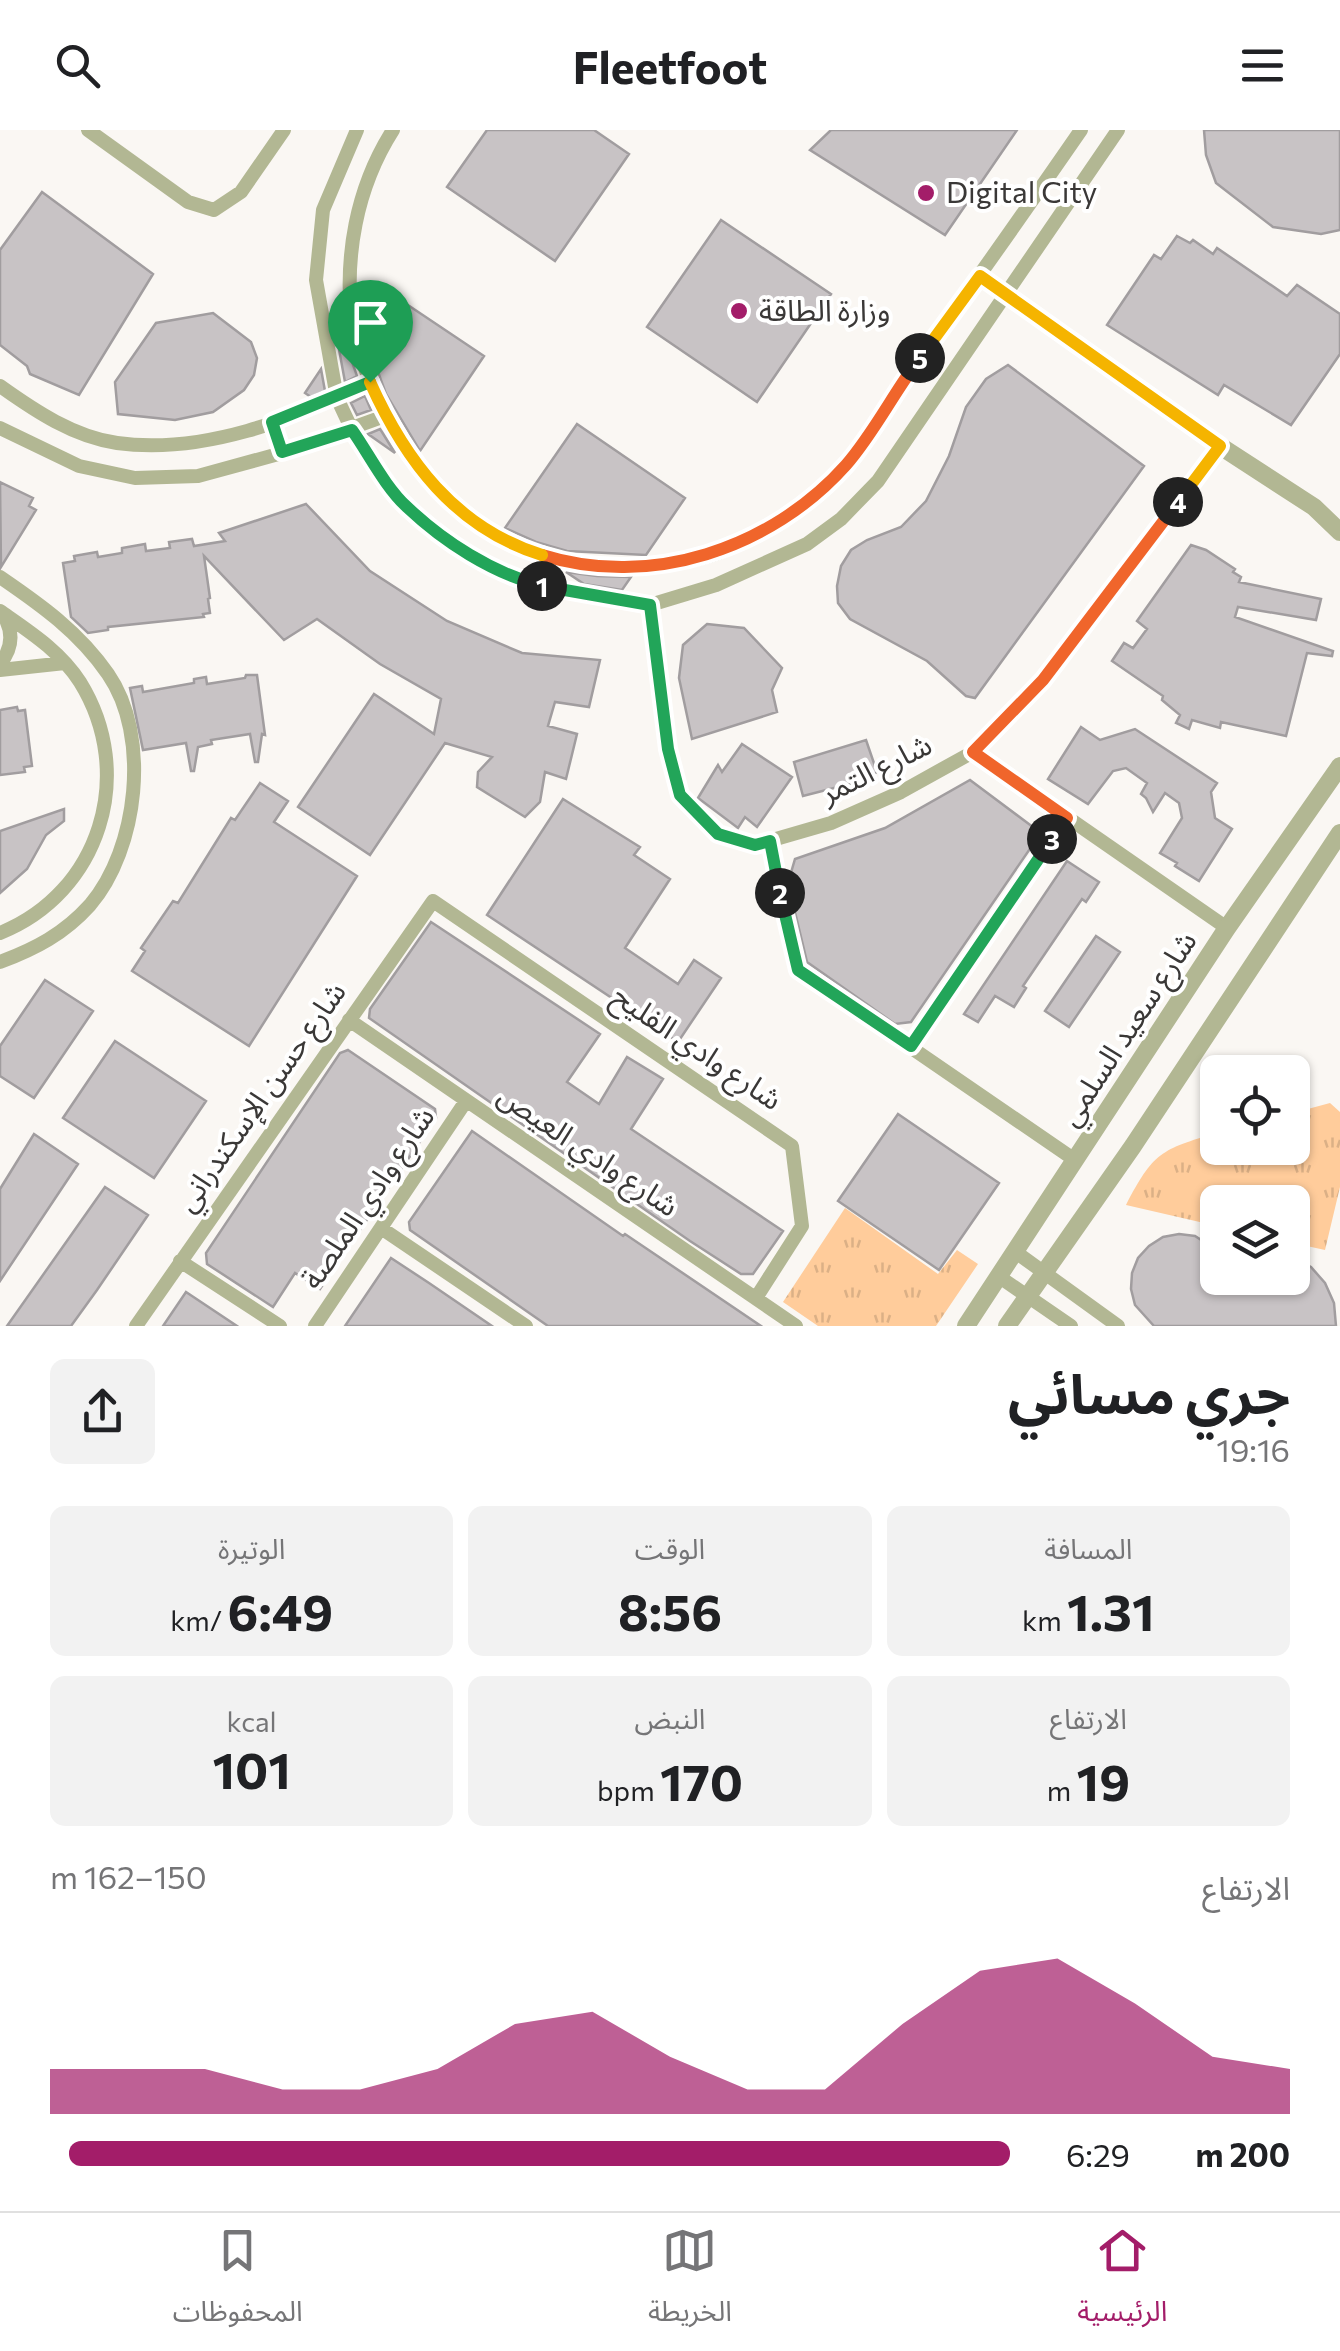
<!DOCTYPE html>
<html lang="ar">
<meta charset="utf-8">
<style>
:root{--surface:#fff;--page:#f2f2f2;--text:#202124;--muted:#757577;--line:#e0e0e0;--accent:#a31d69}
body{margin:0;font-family:Commissioner,"Noto Sans Arabic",sans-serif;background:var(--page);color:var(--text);direction:rtl;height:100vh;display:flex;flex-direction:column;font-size:38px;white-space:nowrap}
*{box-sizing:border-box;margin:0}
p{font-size:32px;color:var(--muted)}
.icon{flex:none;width:55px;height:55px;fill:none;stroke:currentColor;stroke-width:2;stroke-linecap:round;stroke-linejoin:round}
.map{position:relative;height:1196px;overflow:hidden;direction:ltr}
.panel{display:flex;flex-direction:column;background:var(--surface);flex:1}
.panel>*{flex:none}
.fabs{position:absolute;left:1200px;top:925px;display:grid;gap:20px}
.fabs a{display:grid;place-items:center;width:110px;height:110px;border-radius:15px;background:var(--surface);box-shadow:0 2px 8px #0004;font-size:50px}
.pin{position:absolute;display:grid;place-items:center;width:85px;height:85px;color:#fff;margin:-102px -42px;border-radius:50% 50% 50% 0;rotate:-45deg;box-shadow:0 0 10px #0007}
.pin .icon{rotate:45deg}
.km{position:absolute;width:50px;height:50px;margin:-25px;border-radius:50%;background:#222;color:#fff;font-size:28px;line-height:50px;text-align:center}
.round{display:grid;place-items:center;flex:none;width:105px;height:105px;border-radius:15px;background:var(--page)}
.overview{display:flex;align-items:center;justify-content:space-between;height:170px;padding:0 50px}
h1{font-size:55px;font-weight:700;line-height:75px}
.metrics{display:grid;grid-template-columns:repeat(3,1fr);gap:15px;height:170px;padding:10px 50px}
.metrics div{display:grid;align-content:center;border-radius:15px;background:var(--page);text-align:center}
.metrics b{font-size:50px;font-weight:700}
.metrics small{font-size:28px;font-weight:400}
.metrics p{font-size:28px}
.chart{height:280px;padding:20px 50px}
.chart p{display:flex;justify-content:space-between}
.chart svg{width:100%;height:180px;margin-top:10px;fill:var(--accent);opacity:.7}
ul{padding:0 50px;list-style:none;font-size:32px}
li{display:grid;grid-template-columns:160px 120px 1fr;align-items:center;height:75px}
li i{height:25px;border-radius:12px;background:var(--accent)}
header{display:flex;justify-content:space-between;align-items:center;height:130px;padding:0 50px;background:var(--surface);font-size:45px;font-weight:700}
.tab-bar{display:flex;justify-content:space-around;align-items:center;height:140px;border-top:2px solid var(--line);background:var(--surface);font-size:28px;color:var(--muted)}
.tab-bar a{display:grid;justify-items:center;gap:5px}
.tab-bar .selected{color:var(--accent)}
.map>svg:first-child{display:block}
</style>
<header><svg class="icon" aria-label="menu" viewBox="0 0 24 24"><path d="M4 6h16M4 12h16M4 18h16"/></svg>Fleetfoot<svg class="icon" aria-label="search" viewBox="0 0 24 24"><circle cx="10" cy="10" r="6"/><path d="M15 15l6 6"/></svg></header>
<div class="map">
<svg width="1340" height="1196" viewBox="0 0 1340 1196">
<defs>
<pattern id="park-tufts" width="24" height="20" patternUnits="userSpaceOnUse" patternTransform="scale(2.5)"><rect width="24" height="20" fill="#ffcc9b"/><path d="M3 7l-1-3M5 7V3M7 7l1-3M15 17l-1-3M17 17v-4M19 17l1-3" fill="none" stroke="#dbb086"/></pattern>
</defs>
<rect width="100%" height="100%" fill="#faf7f3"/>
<path fill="url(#park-tufts)" d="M1330,973L1340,982V1057L1325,1120L1293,1113L1292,1072H1218L1217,1096L1126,1075C1153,1023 1161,1019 1217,1003L1218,1018H1292L1293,983Z
M845,1078L938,1144L957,1120L978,1134L936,1196H818L783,1172Z"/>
<path fill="#c8c3c5" stroke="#a19d9f" stroke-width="2.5" d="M487,0H594L629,24L555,131L447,57Z
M831,0H1017L945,105L810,20Z
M1204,0H1340V100L1321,104L1273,97L1216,53L1206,25Z
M42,62L153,144L79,265L30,244L27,236L0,215V120Z
M721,90L831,164L757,272L647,197Z
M1177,106L1190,113L1193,110L1213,124L1217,118L1287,166L1297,155L1340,184V224L1291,295L1224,255L1218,265L1107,195L1154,125L1161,129Z
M378,155L484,226L420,321L386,264L364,203L361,179Z
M213,183L251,212L257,228L254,245L244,260L213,282L175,290L118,284L115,252L156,193Z
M343,206L357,246L345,252L338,214Z
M1008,235L1144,336L975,568L966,566L927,531L850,489L838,473L837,456L841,436L851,420L867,410L901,397L926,371L949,326L966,277L986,249Z
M321,239L325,261L311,267L305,263Z
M365,266L371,280L357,285L351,273Z
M577,294L685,368L646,425L567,421L536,412L505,398Z
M380,299L382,302L395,323L368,304Z
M0,352L33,368L29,376L36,380L1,437Z
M306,374L370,441L447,491L522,523L600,530L589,577L555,572L548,596L577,604L566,649L545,642L540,672L525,687L477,657L478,642L492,627L445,613L370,725L298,677L374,564L434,604L441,569L380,534L317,489L284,510L204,426L210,468L208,469L210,483L203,484L204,487L108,497V500L88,503L71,487L63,433L75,431L74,426L97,422L98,427L122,423V418L145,414L146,421L170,418L169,412L192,409L194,416L225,411L219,403Z
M1191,415L1206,420L1235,439L1233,442L1241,447L1239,452L1321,469L1316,490L1238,477L1235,487L1333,521L1332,526L1307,523L1286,606L1221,592L1220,598L1192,590L1189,599L1176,593L1180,585L1162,570L1163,566L1112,531L1124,513L1133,518L1147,499L1137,491Z
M566,442L597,446L631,447L622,460L584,454Z
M707,494L744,498L782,538L772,560L777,582L692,609L679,548L683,515Z
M246,545H257L265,605L262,604L258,632H255L250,604L211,610L212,614L198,617L194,641H191L186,613L143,620L130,558L142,556L143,562L194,553V549L206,547L207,554L245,548Z
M17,577L18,581L25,580L32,636L24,637L25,642L0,645V580Z
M1081,597L1100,610L1135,599L1217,653L1211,662L1215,688L1232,699L1199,751L1175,736L1177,733L1160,723L1182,688L1179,673L1165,663L1153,682L1146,668L1141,664L1147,653L1126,638L1113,641L1088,674L1048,649Z
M866,610L877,642L861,651L803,666L794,632Z
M742,614L792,647L757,697L745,687L738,698L698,668L718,635L722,642Z
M970,650L1037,700L1036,710L911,892L895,894L807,832L788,753L795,729L885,698Z
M260,653L288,671L274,692L357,746L249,916L132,841L145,821L141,818L173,771L178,773L231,688L235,690Z
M563,669L640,717L634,725L670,749L625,818L678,854L694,830L721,848L678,912L487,785Z
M64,679V691L46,705L27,739L0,763V701Z
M1067,731L1099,752L1086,772L1082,769L1023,856L1026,858L1014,877L995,866L978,892L964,884Z
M431,792L600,904L567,952L599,974L627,927L663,949L631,999L783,1101L753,1144H741L690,1111L369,888L370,879Z
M1096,806L1120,822L1069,897L1045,881Z
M45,850L93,881L34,968L0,946V916Z
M115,911L206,971L154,1048L63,988Z
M348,920L435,979L436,988L320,1159L295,1143L273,1177L207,1134L206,1123L340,923Z
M898,984L999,1053L939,1140L838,1071Z
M472,1001L623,1106L625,1104L761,1196H548L410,1100L409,1092Z
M34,1004L78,1034L0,1151V1059Z
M105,1057L148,1085L97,1160L71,1196H7Z
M1179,1104L1195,1106L1218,1121V1148H1292V1127L1311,1137L1325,1153L1334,1173L1336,1196H1154L1135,1175L1131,1159L1132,1143L1138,1128L1149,1116L1163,1107Z
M391,1128L429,1153L492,1196H345Z
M186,1162L237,1196H163Z"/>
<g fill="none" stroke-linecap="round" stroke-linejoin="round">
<path stroke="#b2b793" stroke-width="14" d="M88,0L188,72L214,80L241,62L284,0
M357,0L323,80L316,150L337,268L352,300L405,375L467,423L518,450L560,461L650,475L716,455L807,414L841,389L878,351L1118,0
M393,0C356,58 344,127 352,195C353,209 361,224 365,238C392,319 450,391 532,422C561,433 590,435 621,436C655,437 701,433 732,417C772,397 817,369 847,334C871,305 889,270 911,240C969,161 1025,81 1081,0
M0,256C35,281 74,307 117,313C202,325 295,289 370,252
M272,292L282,323
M0,298L79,336L135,348L198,346L282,323L385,286
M0,447C41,475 79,502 108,544C151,606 138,719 90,775C64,804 35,819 0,832
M650,475L669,619L680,665L718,704L755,715L831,693L901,662L973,622L1043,550L1220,316
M0,481C30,502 60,521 80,552C137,644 100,763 0,803
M0,534C12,519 14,503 4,486
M0,540L65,533
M973,622L1227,798
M770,711L782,779L798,840L1075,1030
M349,890L796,1196
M911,916L1067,688
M381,1098L526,1196
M1017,1123L1118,1196
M180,1131L280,1196
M1001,1148L1071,1196
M136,1196L433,771L792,1016L802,1096L756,1168
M315,1196L466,971"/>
<path stroke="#b2b793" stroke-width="18" d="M980,146L1220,316L1314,377L1340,402
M966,1196L1227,798L1340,636
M1007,1196L1133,1016L1340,703"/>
</g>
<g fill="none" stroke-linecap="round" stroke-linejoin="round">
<defs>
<path id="split-1" d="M370,252L272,292L282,322L352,300C369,324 385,357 407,377C444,412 492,443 542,456"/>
<path id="split-2" d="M542,456L650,475L668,619L680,665L718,704L755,715L770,711L780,763"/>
<path id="split-3" d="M780,763L798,840L911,916L1052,709"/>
<path id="split-4" d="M1052,709L1067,688L973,622L1043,550L1178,372"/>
<path id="split-5" d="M920,228L980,146L1220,316L1178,372"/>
<path id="split-6" d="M542,425C650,459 771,419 846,335C874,303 894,262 920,228"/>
<path id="split-7" d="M370,252C405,330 455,398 542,425"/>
</defs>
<use href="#split-1" stroke="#fff" stroke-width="20"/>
<use href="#split-2" stroke="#fff" stroke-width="20"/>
<use href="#split-3" stroke="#fff" stroke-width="20"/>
<use href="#split-4" stroke="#fff" stroke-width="20"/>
<use href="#split-5" stroke="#fff" stroke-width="20"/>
<use href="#split-6" stroke="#fff" stroke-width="20"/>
<use href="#split-7" stroke="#fff" stroke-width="20"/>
<use href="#split-1" stroke="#22a559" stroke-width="12"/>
<use href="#split-2" stroke="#22a559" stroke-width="12"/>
<use href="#split-3" stroke="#22a559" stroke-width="12"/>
<use href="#split-4" stroke="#f0652b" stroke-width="12"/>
<use href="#split-5" stroke="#f5b400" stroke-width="12"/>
<use href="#split-6" stroke="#f0652b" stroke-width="12"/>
<use href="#split-7" stroke="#f5b400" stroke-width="12"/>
</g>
<g fill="#a31d69" stroke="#fff" stroke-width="4">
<circle cx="926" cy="63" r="10"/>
<circle cx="739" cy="181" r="10"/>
</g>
<g text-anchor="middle" stroke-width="8" stroke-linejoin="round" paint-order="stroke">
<g font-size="30" fill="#3a3837" stroke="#fff" text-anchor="start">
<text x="946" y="73">Digital City</text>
<text x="759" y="191">وزارة الطاقة</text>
</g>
<g font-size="30" fill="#3a3837" stroke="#fff">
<text transform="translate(876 639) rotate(-26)" y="10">شارع التمر</text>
<text transform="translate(1128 899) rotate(-57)" y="10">شارع سعيد السلمي</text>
<text transform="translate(697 918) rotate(34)" y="10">شارع وادي الفليح</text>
<text transform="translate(261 967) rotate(-55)" y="10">شارع حسن الإسكندراني</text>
<text transform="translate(588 1021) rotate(34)" y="10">شارع وادي العيص</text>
<text transform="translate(368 1068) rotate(-56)" y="10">شارع وادي الملصة</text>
</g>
</g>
</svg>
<div class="fabs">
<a><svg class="icon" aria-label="locate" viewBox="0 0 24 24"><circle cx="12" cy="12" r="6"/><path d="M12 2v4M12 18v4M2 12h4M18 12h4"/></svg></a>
<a><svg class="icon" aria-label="layers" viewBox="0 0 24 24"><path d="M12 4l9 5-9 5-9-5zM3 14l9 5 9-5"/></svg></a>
</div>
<div class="pin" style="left:370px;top:252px;background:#1e9e55"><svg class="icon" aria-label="arrive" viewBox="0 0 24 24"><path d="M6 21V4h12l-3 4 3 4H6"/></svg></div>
<b class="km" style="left:542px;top:456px">1</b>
<b class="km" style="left:780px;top:763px">2</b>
<b class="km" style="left:1052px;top:709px">3</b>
<b class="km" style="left:1178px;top:372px">4</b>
<b class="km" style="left:920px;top:228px">5</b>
</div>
<section class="panel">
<div class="overview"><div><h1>جري مسائي</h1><p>19:16</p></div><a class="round"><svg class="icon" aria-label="share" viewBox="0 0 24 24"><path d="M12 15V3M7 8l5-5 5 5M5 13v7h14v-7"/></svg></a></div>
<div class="metrics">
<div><p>المسافة</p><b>1.31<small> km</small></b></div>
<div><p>الوقت</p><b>8:56</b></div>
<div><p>الوتيرة</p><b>6:49<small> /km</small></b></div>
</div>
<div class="metrics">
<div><p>الارتفاع</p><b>19<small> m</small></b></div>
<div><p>النبض</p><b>170<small> bpm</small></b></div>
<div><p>kcal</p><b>101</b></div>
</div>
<div class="chart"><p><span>الارتفاع</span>150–162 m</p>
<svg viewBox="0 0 160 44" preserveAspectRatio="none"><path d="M0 44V33L10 33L20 33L30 38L40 38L50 33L60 22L70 19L80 30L90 38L100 38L110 22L120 9L130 6L140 17L150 30L160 33V44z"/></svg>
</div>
<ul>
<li><b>200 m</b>6:29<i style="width:98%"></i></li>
</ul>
</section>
<nav class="tab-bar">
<a class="selected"><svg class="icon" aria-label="home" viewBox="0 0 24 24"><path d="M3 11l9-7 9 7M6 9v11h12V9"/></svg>الرئيسية</a>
<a><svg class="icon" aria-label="map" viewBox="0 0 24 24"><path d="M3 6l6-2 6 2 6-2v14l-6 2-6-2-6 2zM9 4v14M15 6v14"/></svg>الخريطة</a>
<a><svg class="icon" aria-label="saved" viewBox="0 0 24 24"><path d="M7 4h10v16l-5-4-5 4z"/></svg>المحفوظات</a>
</nav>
